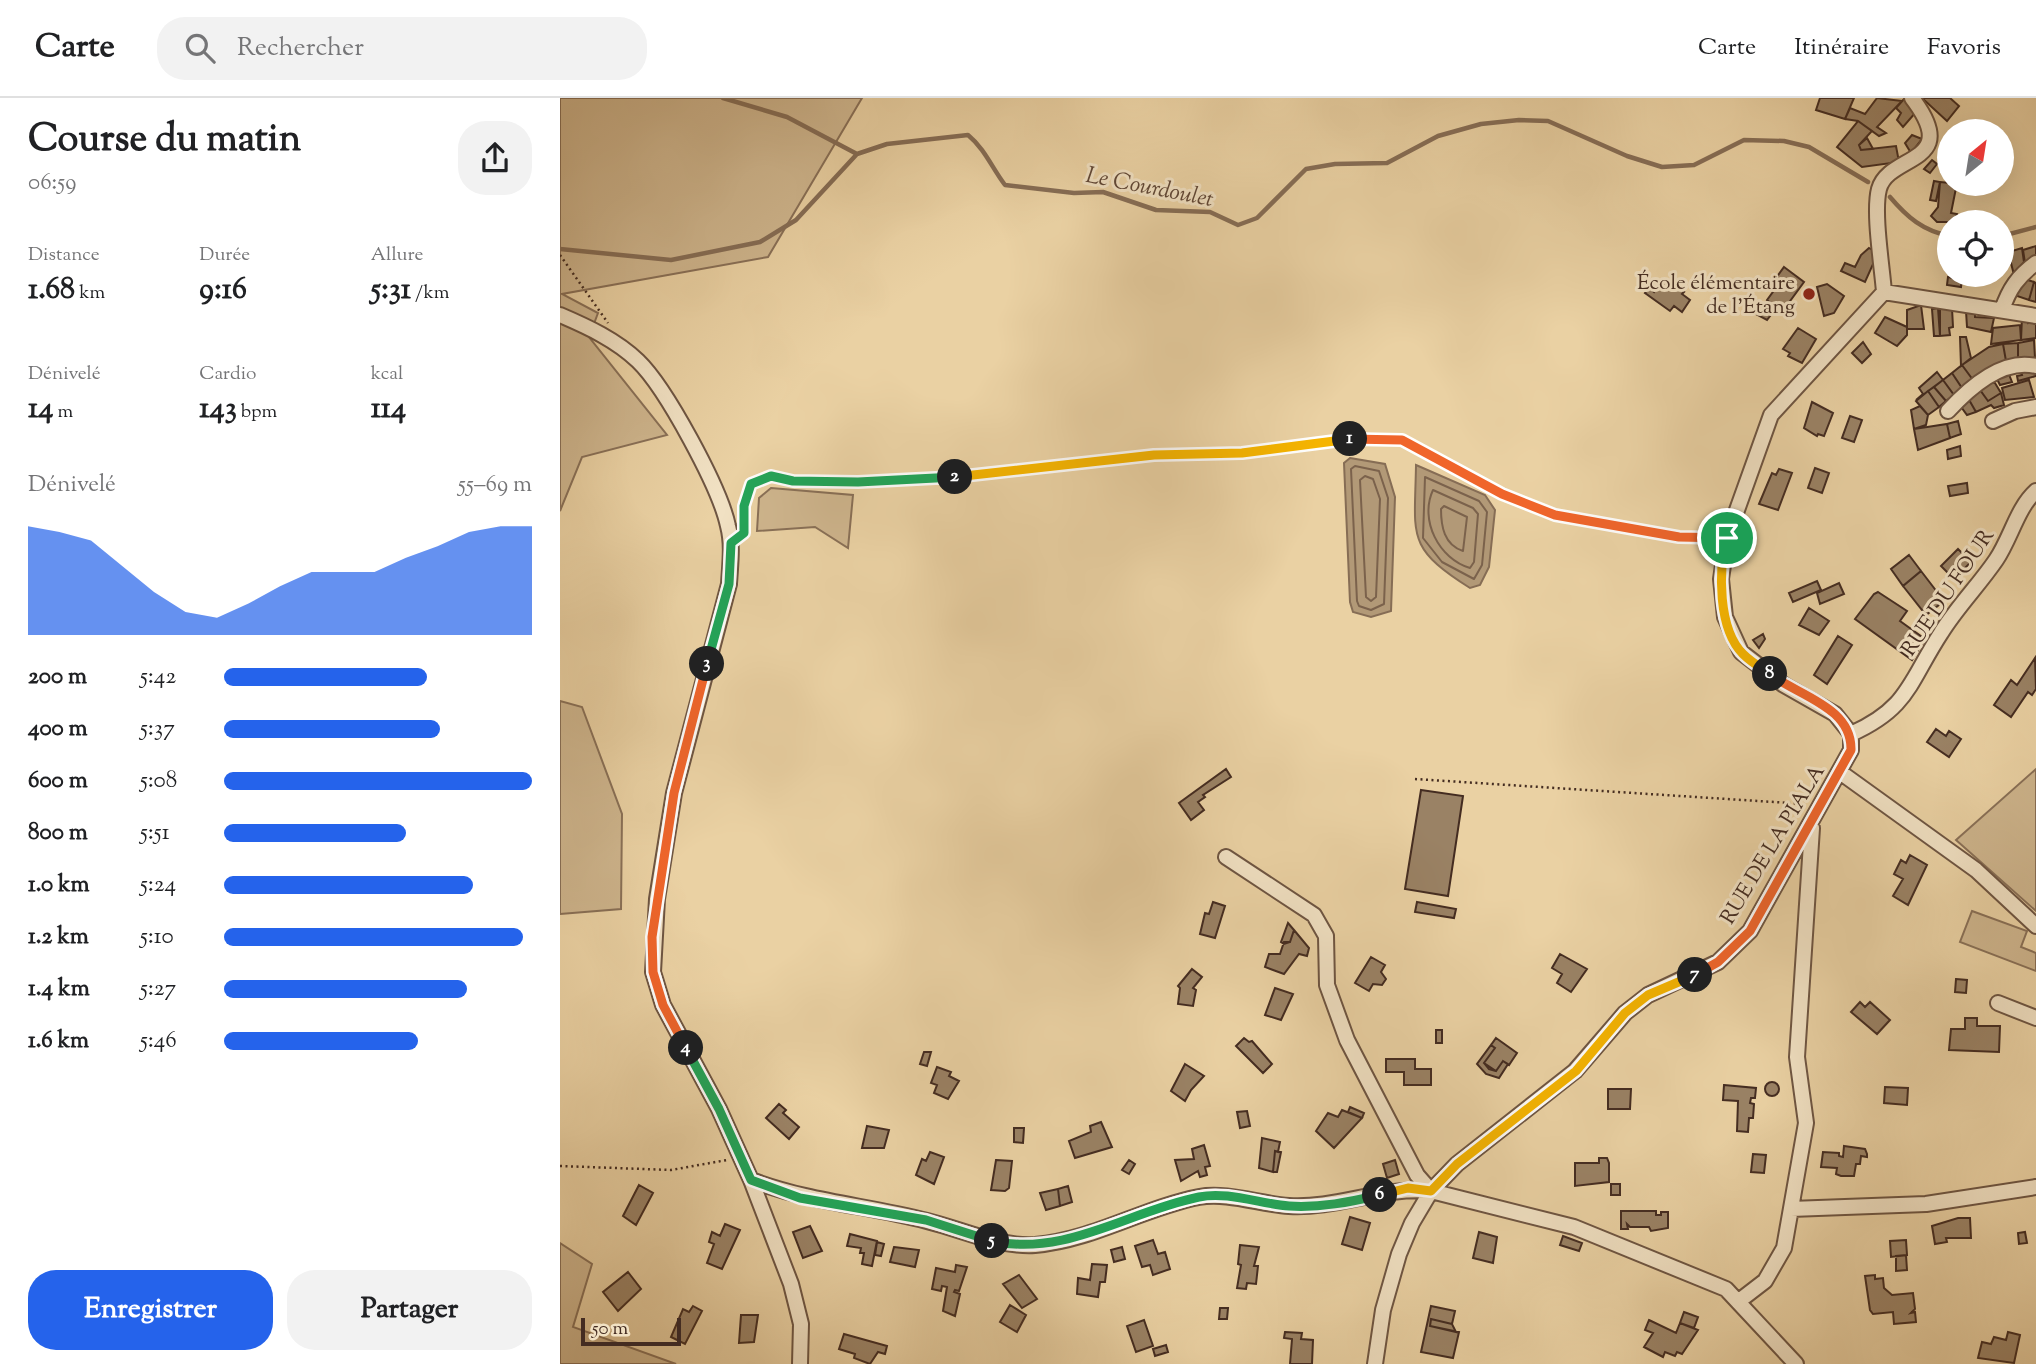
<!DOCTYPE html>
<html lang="fr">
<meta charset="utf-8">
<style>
:root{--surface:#fff;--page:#f2f2f2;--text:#202124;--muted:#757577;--line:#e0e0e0;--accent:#2563eb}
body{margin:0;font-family:"Sorts Mill Goudy",serif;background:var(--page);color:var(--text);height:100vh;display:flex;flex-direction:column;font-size:26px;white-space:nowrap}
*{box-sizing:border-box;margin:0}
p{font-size:23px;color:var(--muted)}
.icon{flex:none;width:38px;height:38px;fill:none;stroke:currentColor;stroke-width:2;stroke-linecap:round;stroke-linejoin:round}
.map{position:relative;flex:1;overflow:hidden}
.sheet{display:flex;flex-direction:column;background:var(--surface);width:560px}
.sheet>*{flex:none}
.needle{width:46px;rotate:30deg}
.controls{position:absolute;left:1377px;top:21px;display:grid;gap:14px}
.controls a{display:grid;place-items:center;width:77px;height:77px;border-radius:50%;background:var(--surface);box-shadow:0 7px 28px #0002;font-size:35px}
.scale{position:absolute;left:21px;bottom:18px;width:100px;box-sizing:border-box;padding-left:7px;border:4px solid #442c21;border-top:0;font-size:19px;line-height:24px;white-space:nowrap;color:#442c21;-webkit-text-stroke:5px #f1e1c3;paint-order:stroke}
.pin{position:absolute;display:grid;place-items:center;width:60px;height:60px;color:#fff;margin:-30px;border:4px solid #fff;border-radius:50%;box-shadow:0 2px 7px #0007}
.km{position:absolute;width:35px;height:35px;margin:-18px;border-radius:50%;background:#222;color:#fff;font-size:19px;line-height:35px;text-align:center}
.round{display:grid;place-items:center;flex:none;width:74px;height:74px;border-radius:28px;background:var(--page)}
.headline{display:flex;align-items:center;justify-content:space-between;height:119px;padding:0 28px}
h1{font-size:38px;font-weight:800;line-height:52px}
.stats{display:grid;grid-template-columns:repeat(3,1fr);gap:10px;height:119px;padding:7px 28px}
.stats div{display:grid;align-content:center}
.stats b{font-size:30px;font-weight:800}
.stats small{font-size:19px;font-weight:400}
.stats p{font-size:19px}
.chart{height:196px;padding:14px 28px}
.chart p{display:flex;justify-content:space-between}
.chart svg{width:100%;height:126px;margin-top:7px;fill:var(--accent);opacity:.7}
.action{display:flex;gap:14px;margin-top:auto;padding:14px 28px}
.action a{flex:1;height:80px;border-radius:28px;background:var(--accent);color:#fff;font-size:28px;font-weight:800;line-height:80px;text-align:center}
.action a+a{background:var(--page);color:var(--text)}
ul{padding:0 28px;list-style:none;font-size:23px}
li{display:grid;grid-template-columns:112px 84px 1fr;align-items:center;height:52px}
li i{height:18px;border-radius:9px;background:var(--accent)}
header{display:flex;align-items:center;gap:42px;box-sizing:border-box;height:98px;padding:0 35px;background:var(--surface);border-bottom:2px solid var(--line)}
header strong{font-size:33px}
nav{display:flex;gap:38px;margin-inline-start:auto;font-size:24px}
.search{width:490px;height:63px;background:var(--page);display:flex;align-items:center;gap:18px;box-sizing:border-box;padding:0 24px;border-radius:28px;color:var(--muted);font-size:26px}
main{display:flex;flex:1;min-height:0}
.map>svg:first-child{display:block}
</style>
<header>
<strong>Carte</strong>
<div class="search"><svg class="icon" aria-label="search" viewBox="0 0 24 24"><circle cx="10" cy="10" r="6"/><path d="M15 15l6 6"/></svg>Rechercher</div>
<nav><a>Carte</a><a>Itinéraire</a><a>Favoris</a></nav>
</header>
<main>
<section class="sheet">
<div class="headline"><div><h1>Course du matin</h1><p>06:59</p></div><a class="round"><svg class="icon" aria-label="share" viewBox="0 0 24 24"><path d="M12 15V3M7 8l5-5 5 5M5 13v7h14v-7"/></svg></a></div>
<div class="stats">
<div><p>Distance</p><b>1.68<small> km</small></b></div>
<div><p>Durée</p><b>9:16</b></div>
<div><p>Allure</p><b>5:31<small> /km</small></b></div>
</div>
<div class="stats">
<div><p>Dénivelé</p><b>14<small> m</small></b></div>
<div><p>Cardio</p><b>143<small> bpm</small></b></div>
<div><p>kcal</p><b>114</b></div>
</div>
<div class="chart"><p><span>Dénivelé</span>55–69 m</p>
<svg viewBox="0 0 160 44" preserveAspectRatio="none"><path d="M0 44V6L10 8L20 11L30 20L40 29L50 36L60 38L70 33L80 27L90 22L100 22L110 22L120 17L130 13L140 8L150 6L160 6V44z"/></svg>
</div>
<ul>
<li><b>200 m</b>5:42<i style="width:66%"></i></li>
<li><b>400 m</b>5:37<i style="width:70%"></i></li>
<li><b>600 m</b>5:08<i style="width:100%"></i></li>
<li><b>800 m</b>5:51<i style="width:59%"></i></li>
<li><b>1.0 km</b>5:24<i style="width:81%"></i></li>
<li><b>1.2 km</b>5:10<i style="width:97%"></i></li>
<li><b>1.4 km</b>5:27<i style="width:79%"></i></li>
<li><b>1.6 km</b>5:46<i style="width:63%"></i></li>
</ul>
<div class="action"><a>Enregistrer</a><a>Partager</a></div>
</section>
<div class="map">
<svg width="1476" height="1266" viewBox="0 0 1476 1266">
<rect width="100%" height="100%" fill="#ead1a3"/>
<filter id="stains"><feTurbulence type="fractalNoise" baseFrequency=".00286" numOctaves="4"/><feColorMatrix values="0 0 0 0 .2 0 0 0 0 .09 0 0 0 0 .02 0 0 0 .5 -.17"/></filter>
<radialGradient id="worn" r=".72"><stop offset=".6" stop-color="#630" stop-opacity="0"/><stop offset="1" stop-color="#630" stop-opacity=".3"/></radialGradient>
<path fill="#ceb58d" stroke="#897057" stroke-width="2" d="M0,0H302L208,159L2,196L38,215L29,239L107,337L22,359L0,413Z
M211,390L293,397L288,450L255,429L197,433L199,400Z
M0,603L22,609L62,716L61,811L0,816Z
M1476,671V813L1396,742Z
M1412,813L1467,833L1461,849L1476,855V873L1400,844Z
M0,1145L32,1166L13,1229L116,1266H0Z"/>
<path fill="#b29977" stroke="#866d55" stroke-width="2" d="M790,360L825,366L835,399L831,513L811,519L793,514L790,504L784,365Z
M856,367L925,397L935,412L929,469L920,487L910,490C845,449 855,438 856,367Z"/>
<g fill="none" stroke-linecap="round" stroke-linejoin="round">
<path stroke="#7b624c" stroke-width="2" d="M795,368L819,373L828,400L824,506L811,512L799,508L797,503L791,371Z
M805,378L813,381L820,401L816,499L811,503L806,499L800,382Z
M865,379L919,403L927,414L922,467L914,481L882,464L863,440Z
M873,392L913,410L918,416L914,464L910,470C879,461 859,422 873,392Z
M884,408L907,419L903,453C884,447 881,428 881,411Z"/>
<path stroke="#866d55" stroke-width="4.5" d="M163,0L227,19L297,56
M1330,99C1347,119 1363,133 1390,138
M1442,138L1476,129
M0,151L111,162L200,144L236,122L297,56L327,46L408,37C425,51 432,70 445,87L514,95L543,94L596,112L650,114L678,127L697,120L746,71L775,66L827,65L878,38L921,26L959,22L988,23L1067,58L1102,69L1134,67L1184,42L1224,43L1249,49L1308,84"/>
</g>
<path fill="#9a8265" stroke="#442c21" stroke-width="2" d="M1260,0H1294L1285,21L1256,12Z
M1317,0L1342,3L1317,29L1326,35L1319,38L1298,23L1285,21L1290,10L1305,16Z
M1362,0H1390L1399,8L1387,23Z
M1344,1L1356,14L1343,29L1337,22L1341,15L1336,10Z
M1298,23L1312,33L1299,47L1301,52L1336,48L1339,64L1302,69L1277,49Z
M1352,37L1362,41L1351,55L1345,45Z
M1307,40L1313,51L1301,52L1299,47Z
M1372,62L1377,66L1370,75L1364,71Z
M1374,83L1380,84L1376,103L1370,102Z
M1380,84L1400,86L1396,90L1391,115L1397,116L1395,124H1377L1371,118L1378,109Z
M1476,148V161L1465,165L1463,152Z
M1309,150L1318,155L1305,184L1281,173L1285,165L1295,169L1301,157Z
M1462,150L1464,164L1454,177L1451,165L1442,167V156Z
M1224,169L1244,184L1222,214L1207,202L1215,191L1211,187Z
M1388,179L1402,182L1401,189L1387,187Z
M1462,180L1474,184L1469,202L1454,197Z
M1102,182L1124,194L1122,196L1130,202L1122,214L1114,208L1110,213L1085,195L1089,190L1094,194Z
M1474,184L1476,185V204L1469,202Z
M1267,186L1284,198L1274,215L1264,218L1257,189Z
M1361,207L1364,231H1347V212Z
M1380,207L1392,210L1393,229L1389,230L1390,237L1380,238Z
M1195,210L1210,218L1207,222L1192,214Z
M1378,210L1380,238H1374L1372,211Z
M1406,213L1415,216V219L1434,220L1431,234L1407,229Z
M1325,219L1347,229V237L1337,248L1315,235Z
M1462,219L1468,221V225L1476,224V240L1461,242Z
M1460,227L1461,242L1431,246L1433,230Z
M1238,230L1256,241L1242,265L1228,258L1230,255L1223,251Z
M1400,239H1406L1411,260L1401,268Z
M1474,242L1475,260L1458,262V245Z
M1303,244L1311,256L1302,265L1292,255Z
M1458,245V262L1446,263L1443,246Z
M1443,246L1446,263L1413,282L1402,267L1429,249Z
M1402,267L1413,282L1402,290L1392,275Z
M1460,271H1476V278L1458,283L1457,278L1462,277Z
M1377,274L1383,282L1356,302L1363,296L1359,290Z
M1448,274L1452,284L1440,287L1436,279Z
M1392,275L1402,290L1394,297L1383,282Z
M1383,282L1394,297L1393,303L1390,300L1386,303L1374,289Z
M1469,282L1474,299L1445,302L1442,290Z
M1431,284L1435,285L1441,295L1428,303L1418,289Z
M1374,289L1386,303L1379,309L1368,293Z
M1420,292L1428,303L1441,295L1444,307L1434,310L1431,307L1416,314L1408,300Z
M1368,293L1379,309L1368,317L1356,303Z
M1408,300L1416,314L1407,317L1399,306Z
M1252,304L1273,315L1264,338L1258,336L1257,338L1244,330Z
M1360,308L1368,317L1366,327L1354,331L1351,312Z
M1290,318L1302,322L1294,344L1282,340Z
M1398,323L1401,336L1390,340L1387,326Z
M1387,326L1390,340L1358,352L1354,331Z
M1400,348L1401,358L1388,361L1387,352Z
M1255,370L1269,375L1262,395L1248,390Z
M1219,371L1232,375L1218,412L1199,406L1212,375L1216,377Z
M1407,385L1408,395L1390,398L1388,388Z
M1398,451L1411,464L1394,481L1381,468Z
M1349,457L1361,473L1343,488L1331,471Z
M1361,473L1384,503L1366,517L1343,488Z
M1257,483L1261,492L1233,504L1229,495Z
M1279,485L1284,496L1260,506L1257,495Z
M1318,494L1347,513L1340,523L1365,541L1352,562L1295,521L1314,496Z
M1249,510L1269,523L1259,537L1239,527Z
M1203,536L1205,541L1199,550L1193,542Z
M1278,538L1292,547L1267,586L1254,577Z
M1475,560L1476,591L1472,597L1468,594L1451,619L1434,607L1451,582L1457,587Z
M1376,631L1386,638L1389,633L1401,641L1389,659L1367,644Z
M666,671L671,679L643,697L645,699L638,704L644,712L631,722L619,705Z
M861,692L903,698L888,798L845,791Z
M1350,757L1367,767L1348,807L1333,798L1343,781L1334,776L1341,762L1346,765Z
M653,804L665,808L655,840L640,836L645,815L649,816Z
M857,804L896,811L894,820L855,814Z
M728,825L734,832L730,844L724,846L721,844Z
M734,832L749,850L747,858L739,856L724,876L705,869L709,856H720L724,844H730Z
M1000,856L1027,871L1011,894L997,885L1002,876L992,870Z
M811,859L825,867L821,874L826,881L822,887L813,886L809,893L795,885Z
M632,871L642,879L633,890L636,892L633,908L618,906L620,890L618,888Z
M1396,881L1407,882L1406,895L1395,894Z
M715,890L733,896L721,922L705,917Z
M1300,904L1305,909L1310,904L1330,922L1317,936L1291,914Z
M1405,920H1417V928H1440L1439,954L1389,952L1391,931H1405Z
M876,932H882V945H876Z
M684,940L689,944L692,943L712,966L703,975L676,948Z
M936,940L957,955L949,967L943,963L936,973L924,965L935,950L931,947Z
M931,947L935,950L924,965L929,971L936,973L943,963L948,966L939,980L926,976L917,966Z
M364,954H371L367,968L360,966Z
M826,961H855V971H871V987H844V974H826Z
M625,966L644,978L631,992L625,1003L611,993Z
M377,969L391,974L389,978L399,983L388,1001L374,995L377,987L371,985Z
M1205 991a7 7 0 1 1 14 0a7 7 0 1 1-14 0Z
M1164,987L1196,990L1195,1000H1191L1190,1005L1194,1006L1193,1020H1189L1188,1034L1177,1033L1178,1003L1163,1002Z
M1325,989L1348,990L1347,1007L1324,1005Z
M1048,991H1071L1070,1011H1048Z
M219,1006L226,1012L223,1015L239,1029L229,1041L206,1020Z
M790,1009L804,1015L802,1020L788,1014Z
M782,1012L802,1020L774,1050L756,1033L768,1015L778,1019Z
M687,1013L690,1028L680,1030L677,1014Z
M541,1024L552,1049L515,1060L509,1043L531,1034L530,1028Z
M307,1028L329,1032L324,1050H302Z
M454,1030H464L463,1045L454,1044Z
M702,1040L720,1044L718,1054L715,1053L713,1074L699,1070Z
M644,1047L650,1068L645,1069L647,1077L640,1079L638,1073L621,1083L615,1062L634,1061L632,1051Z
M1284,1048L1305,1051L1307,1056V1059L1301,1058L1300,1066H1296L1294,1078H1281L1276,1076L1277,1070L1261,1069L1263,1054L1279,1055V1058L1283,1059Z
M715,1053L721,1054L717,1074H713Z
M370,1054L384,1059L374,1086L356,1077L362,1061L366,1063Z
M1193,1056L1206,1057L1204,1075L1191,1074Z
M1039,1060H1047L1049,1065V1084L1015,1088V1065H1039Z
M436,1062L452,1063L449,1090L445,1093L431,1092Z
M569,1062L575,1066L569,1076L562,1072Z
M835,1062L839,1076L827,1080L823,1066Z
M1051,1086H1060V1097H1051Z
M79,1087L93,1095L76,1127L63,1118Z
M508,1088L512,1104L500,1108L498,1091Z
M498,1091L500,1108L486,1112L480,1095Z
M1061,1113H1096V1117H1101V1114H1108V1130L1091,1133L1089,1129H1070L1067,1126L1068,1131H1061Z
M790,1119L810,1125L802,1152L782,1146Z
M1398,1120H1410L1411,1140H1386L1387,1144L1375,1146L1372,1128Z
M165,1126L180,1132L162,1171L147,1165L154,1146L149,1144L152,1134L160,1138Z
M250,1128L262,1153L243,1160L233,1134Z
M919,1134L937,1139L933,1165L913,1160Z
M1465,1134L1467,1145L1459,1146L1458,1135Z
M290,1136L317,1143L312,1168L302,1166L304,1155H300L301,1150L287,1148Z
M1003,1138L1022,1145L1019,1153L1000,1147Z
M593,1142L598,1156L605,1154L610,1171L593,1177L590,1167L582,1169L575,1148Z
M1346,1142L1347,1157L1331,1159L1330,1143Z
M317,1144L324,1146L321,1158L315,1157Z
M680,1147L699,1149L694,1168H698L696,1186L687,1185L686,1191L677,1190L681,1167L678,1166Z
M334,1149L359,1152L355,1169L330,1164Z
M562,1149L565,1161L554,1164L551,1152Z
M1346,1157L1347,1172L1336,1173V1158Z
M532,1166L547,1167L545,1184H540L538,1199L517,1196L518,1180L530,1182Z
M396,1167L407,1169L399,1193L395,1192L394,1194L400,1196L395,1218L383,1213L387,1189L382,1188L381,1193L372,1191L376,1170L395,1174Z
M68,1174L81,1191L58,1213L43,1194Z
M459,1177L477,1201L462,1210L443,1186Z
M1315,1177V1181L1323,1180L1324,1190L1332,1197L1353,1195L1355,1211L1351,1215L1355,1214L1356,1224L1334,1226L1333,1214L1313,1216L1310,1212L1305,1178Z
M450,1207L466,1217L457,1234L440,1224Z
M133,1208L142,1213L125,1246L111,1239L123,1211L129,1214Z
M871,1208L895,1213L892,1226L871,1221L870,1228L899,1234L893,1260L861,1254Z
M660,1210H668L667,1221H659Z
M1124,1214L1138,1219L1134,1230L1120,1225Z
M181,1217H198L194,1244L179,1245Z
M871,1221L892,1226L896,1234L870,1228Z
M584,1222L593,1248L576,1254L567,1228Z
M1089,1222L1116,1235L1120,1225L1138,1232L1122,1256L1117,1254L1115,1258L1105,1254L1103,1259L1084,1249L1093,1235L1085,1232Z
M725,1234L742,1235L741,1241L753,1242L752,1266H730L732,1241L724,1240Z
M1448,1234L1460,1237L1454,1265L1418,1260L1422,1244L1431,1246L1434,1239L1446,1242Z
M284,1236L327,1248L325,1256L318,1254L310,1266L294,1260L295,1256L279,1251Z
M606,1247L608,1254L595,1258L593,1251Z"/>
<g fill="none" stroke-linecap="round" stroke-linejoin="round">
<defs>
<path id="minor" d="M1324,194C1322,168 1313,114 1319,91C1329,55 1403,67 1352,0
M1442,212C1449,191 1458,178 1476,165
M0,217C28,229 56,242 78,263C106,290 160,390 168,428C173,447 170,467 169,486L114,695L97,801L93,874L103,907L159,1011L191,1082L231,1186L241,1226L240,1266
M1388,313C1409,290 1443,260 1476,268
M1433,323L1455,313L1476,309
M1291,636C1349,610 1349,584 1381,535C1397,509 1419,487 1436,462C1451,440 1457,410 1476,393
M1280,674L1416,772L1476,828
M666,759L754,817L766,838L767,887L787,942L857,1077L871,1093
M1438,905L1476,920
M191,1082C253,1105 306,1107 367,1123C404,1132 437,1149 475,1147C533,1142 583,1110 639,1099C667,1094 700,1106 729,1108C777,1111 823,1088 871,1093L1014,1129L1166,1191L1236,1266
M1231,1111L1366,1106L1476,1089
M1179,1203L1205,1183L1224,1150L1246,1025L1237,959L1252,730
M815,1266L823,1212L839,1156L852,1125L871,1093L897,1066L1015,973L1065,915L1088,897L1158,864L1190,833L1291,652V636L1275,616L1224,587L1181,554L1165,519L1161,481L1167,440L1211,317L1324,194L1476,218"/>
</defs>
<use href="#minor" stroke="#6e5542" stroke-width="18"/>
<path stroke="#442c21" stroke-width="2.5" stroke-dasharray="2 3.5" stroke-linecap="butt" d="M0,157L48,225
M184,435V408L191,386L211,378L233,383L298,384L371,382L594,357L682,355L795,340L843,342L942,396L995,417L1119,439L1154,440
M855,681L1245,706
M0,1068L111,1072L167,1062"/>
<use href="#minor" stroke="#f1e1c3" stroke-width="14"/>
</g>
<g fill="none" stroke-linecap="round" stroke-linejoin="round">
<defs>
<path id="split-1" d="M790,341L842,342L942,396L995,417L1119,439L1167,440"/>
<path id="split-2" d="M395,379L594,357L682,355L790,341"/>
<path id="split-3" d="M147,566L169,486L171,445L184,435V408L191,386L211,378L233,383L298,384L395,379"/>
<path id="split-4" d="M126,950L103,907L93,874L92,839L114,695L147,566"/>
<path id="split-5" d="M126,950L159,1011L191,1082L240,1100L366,1122L432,1143"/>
<path id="split-6" d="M432,1143C506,1159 569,1113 639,1099C668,1093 700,1106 729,1108C760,1110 790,1104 820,1097"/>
<path id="split-7" d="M820,1097L848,1090L871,1093L897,1066L1016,973L1065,915L1088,897L1135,877"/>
<path id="split-8" d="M1135,877L1158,864L1190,833L1291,652C1292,609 1239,598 1210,576"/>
<path id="split-9" d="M1167,440C1158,472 1158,531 1183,556C1191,564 1201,570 1210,576"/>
</defs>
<use href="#split-1" stroke="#fff" stroke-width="14"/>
<use href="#split-2" stroke="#fff" stroke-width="14"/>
<use href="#split-3" stroke="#fff" stroke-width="14"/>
<use href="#split-4" stroke="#fff" stroke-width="14"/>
<use href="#split-5" stroke="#fff" stroke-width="14"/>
<use href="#split-6" stroke="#fff" stroke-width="14"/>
<use href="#split-7" stroke="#fff" stroke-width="14"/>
<use href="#split-8" stroke="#fff" stroke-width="14"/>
<use href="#split-9" stroke="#fff" stroke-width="14"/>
<use href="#split-1" stroke="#f0652b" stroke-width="9"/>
<use href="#split-2" stroke="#f5b400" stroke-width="9"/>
<use href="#split-3" stroke="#22a559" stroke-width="9"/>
<use href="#split-4" stroke="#f0652b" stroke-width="9"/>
<use href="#split-5" stroke="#22a559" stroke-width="9"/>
<use href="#split-6" stroke="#22a559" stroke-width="9"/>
<use href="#split-7" stroke="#f5b400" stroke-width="9"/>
<use href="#split-8" stroke="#f0652b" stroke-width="9"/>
<use href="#split-9" stroke="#f5b400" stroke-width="9"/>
</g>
<circle fill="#8f2418" stroke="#f1e1c3" stroke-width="2.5" cx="1249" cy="196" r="7"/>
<g text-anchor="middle" stroke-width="6" stroke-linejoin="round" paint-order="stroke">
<g font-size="21" fill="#442c21" stroke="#f1e1c3" text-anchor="end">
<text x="1235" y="191">École élémentaire<tspan x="1235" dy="24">de l'Étang</tspan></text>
</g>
<g font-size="21" fill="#442c21" stroke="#f1e1c3">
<text transform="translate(1387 494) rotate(-56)" y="7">RUE DU FOUR</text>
<text transform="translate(1212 746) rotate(-59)" y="7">RUE DE LA PIALA</text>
</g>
<g font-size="23" font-style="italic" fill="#604736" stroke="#f1e1c3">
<text transform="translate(590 88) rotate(11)" y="8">Le Courdoulet</text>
</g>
</g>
<rect width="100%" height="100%" filter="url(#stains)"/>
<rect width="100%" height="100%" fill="url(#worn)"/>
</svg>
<div class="controls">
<a><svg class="needle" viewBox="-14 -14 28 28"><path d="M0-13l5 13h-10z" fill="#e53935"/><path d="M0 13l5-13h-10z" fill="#757577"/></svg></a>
<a><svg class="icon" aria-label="locate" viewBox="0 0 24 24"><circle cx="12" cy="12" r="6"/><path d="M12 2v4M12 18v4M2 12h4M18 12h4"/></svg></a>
</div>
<div class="scale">50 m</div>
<div class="pin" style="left:1167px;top:440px;background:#1e9e55"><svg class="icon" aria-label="arrive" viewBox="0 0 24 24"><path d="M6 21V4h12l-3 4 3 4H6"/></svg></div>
<b class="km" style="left:790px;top:341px">1</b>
<b class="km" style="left:395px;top:379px">2</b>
<b class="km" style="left:147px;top:566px">3</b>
<b class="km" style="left:126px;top:950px">4</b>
<b class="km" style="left:432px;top:1143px">5</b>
<b class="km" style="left:820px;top:1097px">6</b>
<b class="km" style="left:1135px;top:877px">7</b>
<b class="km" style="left:1210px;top:576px">8</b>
</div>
</main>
